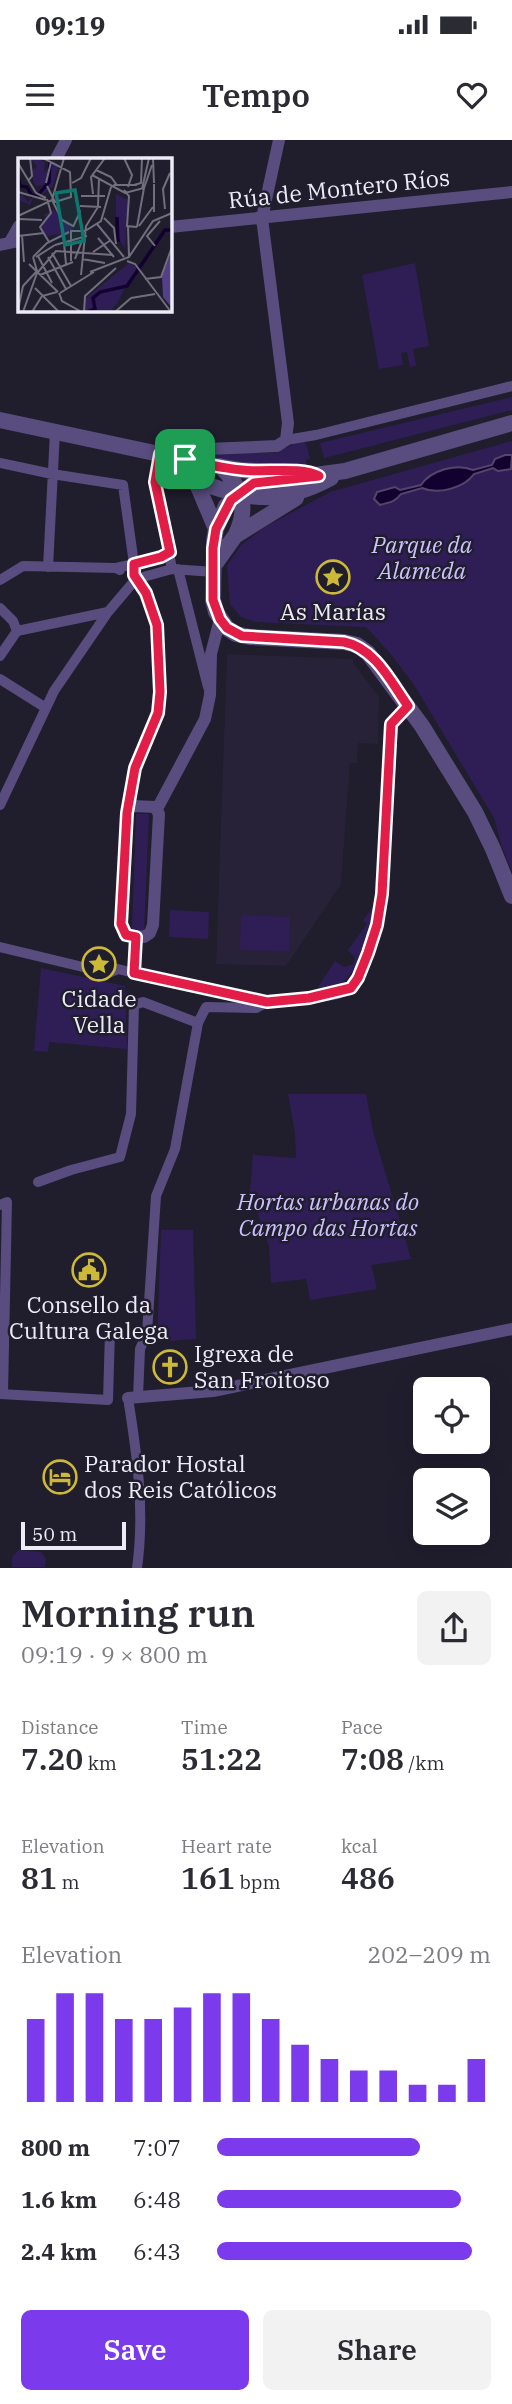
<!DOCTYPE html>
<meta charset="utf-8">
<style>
:root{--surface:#fff;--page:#f2f2f3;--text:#2b2b33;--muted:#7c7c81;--accent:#7c3aed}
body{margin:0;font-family:"IBM Plex Serif",serif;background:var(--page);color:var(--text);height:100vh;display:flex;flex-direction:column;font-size:26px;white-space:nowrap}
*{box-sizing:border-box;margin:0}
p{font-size:23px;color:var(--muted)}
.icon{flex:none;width:38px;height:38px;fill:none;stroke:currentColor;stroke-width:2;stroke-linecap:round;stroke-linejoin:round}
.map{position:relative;height:1428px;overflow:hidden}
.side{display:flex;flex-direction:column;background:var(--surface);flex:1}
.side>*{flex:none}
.tools{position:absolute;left:413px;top:1237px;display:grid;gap:14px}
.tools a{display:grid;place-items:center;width:77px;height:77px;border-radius:10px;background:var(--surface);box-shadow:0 7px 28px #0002;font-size:35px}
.scale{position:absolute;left:21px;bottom:18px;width:105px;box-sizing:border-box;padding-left:7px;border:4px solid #edebf6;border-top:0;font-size:19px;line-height:24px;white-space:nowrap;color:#edebf6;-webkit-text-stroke:5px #201d2d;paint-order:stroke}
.pin{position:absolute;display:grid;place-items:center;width:60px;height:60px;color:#fff;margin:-30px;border-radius:14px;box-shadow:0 4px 10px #0006}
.round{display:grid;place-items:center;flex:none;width:74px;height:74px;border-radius:10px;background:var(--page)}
.overview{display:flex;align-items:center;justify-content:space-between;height:119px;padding:0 21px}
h1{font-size:38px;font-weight:600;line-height:52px}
.stats{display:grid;grid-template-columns:repeat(3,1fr);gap:10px;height:119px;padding:7px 21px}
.stats div{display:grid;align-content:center}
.stats b{font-size:30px;font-weight:600}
.stats small{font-size:19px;font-weight:400}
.stats p{font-size:19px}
.chart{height:196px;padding:14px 21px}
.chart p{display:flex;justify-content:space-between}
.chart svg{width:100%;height:126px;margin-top:7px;stroke:var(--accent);stroke-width:6}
.button{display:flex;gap:14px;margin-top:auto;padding:14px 21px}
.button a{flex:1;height:80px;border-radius:10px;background:var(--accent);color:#fff;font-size:28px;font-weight:600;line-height:80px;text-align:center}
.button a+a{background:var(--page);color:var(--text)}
ul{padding:0 21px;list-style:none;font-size:23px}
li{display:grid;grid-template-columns:112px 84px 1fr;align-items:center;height:52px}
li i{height:18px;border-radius:9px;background:var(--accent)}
.status{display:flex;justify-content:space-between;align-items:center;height:49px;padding:0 35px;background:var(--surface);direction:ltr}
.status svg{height:19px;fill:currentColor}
header{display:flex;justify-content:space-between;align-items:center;height:91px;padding:0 21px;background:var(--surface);font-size:32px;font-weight:600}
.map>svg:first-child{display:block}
</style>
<div class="status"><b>09:19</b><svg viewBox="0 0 49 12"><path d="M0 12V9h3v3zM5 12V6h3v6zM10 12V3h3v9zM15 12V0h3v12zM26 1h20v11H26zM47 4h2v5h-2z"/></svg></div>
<header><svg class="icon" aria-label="menu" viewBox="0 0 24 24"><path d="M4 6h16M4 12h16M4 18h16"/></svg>Tempo<svg class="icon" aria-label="heart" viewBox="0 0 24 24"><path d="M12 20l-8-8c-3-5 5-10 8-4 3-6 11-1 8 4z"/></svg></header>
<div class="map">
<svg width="512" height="1428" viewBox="0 0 512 1428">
<rect width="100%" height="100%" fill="#201d2d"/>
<path fill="#272238" d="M227,514L353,519V523L379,557L378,604L358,603L357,623H350L341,744L286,826L216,824Z"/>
<path fill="#2f1e56" d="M415,123L429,206L413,209L416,226L410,227L407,212L401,213L403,225L379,229L362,135Z
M512,257V270L324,318L320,303Z
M299,301L306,303L310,319L306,320L307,329L237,322L207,315L209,313H276Z
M512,301V731L503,710L494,678L414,545L390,513L366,487L255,482L241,477L230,464L227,426L241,405L265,387L330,352Z
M136,674H149L144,790L141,792L132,790Z
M374,766C369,791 355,860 318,847L335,821L344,827L353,824L355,818L348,810L367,784L363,780Z
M170,770L209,772L208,799L169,797Z
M241,775L290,777L289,811L240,810Z
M41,828L125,846L127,909L49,902L48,912L34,911Z
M288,954H366L373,991L411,1119L371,1125L377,1149L310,1160L306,1139L271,1143L269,1106L250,1052L253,1015L296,1018L295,993Z
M161,1090H193L196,1199L157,1202Z
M19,1410L41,1412L46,1419L45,1427H12V1417Z"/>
<path fill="#120030" stroke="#54466b" stroke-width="2" d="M505,315H512L511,329L498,331L493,328L474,334C464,348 438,355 422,348L401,354C395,362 390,362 380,365L374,359L377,352L395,347L400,350L421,345C431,330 457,323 473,330L492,325L495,319Z"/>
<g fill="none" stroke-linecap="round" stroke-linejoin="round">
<path stroke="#584d7e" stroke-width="10" d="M286,300L316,295L512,246
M160,314L155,342L172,429
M0,323L52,334L123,345L134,424L116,428
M48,427L55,292
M178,429L208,547
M0,440L23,426L116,428L120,430
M0,468L13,481L17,491
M0,516L17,491L108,472
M0,539L46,568
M0,665L54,551L108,472L136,439L172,429L214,432
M129,668L135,628L158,573L160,552L157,485L146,453L134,435V424L161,417L171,412
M0,807L108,833L118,829L134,833
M38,1042L71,1030L120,1017L131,974L134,865L143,862L198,883
M0,1065L7,1062L3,1254
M0,1254L108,1260L110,1191
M138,1257L140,1209L147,1193L156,1056L175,1009L198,883L206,867L256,868L267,862
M128,1258C137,1314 145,1371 137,1428"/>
<path stroke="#584d7e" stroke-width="12" d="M56,19L66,0
M170,87L512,52
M10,102L19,86
M0,105L19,101
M185,319L200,310L207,309L277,306L286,300L288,283L262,78L279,0
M133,666L155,667L159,674L153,785L150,793L144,797L126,795L121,784L127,673L129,668Z
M157,669L205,579L210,555L211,514L220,479
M136,797L134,833L267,862L309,858L337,853L351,848L358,838L368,813L377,784L382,754L392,584L408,566
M128,1258L213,1251L512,1189"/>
<path stroke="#584d7e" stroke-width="16" d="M0,280L211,325L239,330L276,332
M512,283L345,331L254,343L226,366L216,389L214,401L213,460L216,472L227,488L236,494L250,497L344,502L357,505L368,513L422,586L475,672L493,709L512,756
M220,326C242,347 249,367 236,394
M194,337L216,389
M197,341C249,361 280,365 331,338
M215,424L235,396L296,358"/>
</g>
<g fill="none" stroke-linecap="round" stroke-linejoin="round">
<defs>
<path id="route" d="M160,314C187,320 214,327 242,330C264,333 301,326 319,336L254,343L231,360L216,389L213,408V460L220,479L227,488L242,496L344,502C375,508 391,542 408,566L391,584L382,754L377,785L368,813L358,838L351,848L309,858L267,862L134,833L136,797L126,795L121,784L127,673L135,628L158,573L160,552L157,485L146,453L134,435V424L161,417L170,412L155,342Z"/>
</defs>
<use href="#route" stroke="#fff" stroke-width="14"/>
<use href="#route" stroke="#e11d48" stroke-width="9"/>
</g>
<defs>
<symbol id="sight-ring" viewBox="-11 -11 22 22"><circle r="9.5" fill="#201d2d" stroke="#cdb938" stroke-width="1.5"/><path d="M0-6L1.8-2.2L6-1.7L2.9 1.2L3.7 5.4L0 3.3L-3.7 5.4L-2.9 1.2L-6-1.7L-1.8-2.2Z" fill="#cdb938"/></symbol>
<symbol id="civic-ring" viewBox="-11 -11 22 22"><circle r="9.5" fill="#201d2d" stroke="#cdb938" stroke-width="1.5"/><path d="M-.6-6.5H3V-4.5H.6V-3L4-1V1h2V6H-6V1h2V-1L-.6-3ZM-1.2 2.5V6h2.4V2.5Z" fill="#cdb938"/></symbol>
<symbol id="church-ring" viewBox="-11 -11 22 22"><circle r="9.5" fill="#201d2d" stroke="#cdb938" stroke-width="1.5"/><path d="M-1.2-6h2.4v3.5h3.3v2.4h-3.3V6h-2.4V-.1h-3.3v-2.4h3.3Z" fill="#cdb938"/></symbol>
<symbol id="hotel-ring" viewBox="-11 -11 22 22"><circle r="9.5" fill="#201d2d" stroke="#cdb938" stroke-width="1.5"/><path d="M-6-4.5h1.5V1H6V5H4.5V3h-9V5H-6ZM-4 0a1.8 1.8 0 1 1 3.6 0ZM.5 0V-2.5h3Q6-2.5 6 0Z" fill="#cdb938"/></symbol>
</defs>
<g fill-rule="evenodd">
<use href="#sight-ring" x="314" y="418" width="38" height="38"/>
<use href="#sight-ring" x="80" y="805" width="38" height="38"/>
<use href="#civic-ring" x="70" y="1111" width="38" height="38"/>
<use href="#church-ring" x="151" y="1208" width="38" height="38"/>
<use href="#hotel-ring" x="41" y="1318" width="38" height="38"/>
</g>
<g text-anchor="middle" stroke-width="5" stroke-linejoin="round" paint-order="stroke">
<g font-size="23" fill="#edebf6" stroke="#201d2d">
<text transform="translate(339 49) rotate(-6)" y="8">Rúa de Montero Ríos</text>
</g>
<g font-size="23" font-style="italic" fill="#cdc0ff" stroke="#201d2d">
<text x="422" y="413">Parque da<tspan x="422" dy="26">Alameda</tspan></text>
<text x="328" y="1070">Hortas urbanas do<tspan x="328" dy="26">Campo das Hortas</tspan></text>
</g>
<g font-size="23" fill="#edebf6" stroke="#201d2d">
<text x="333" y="480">As Marías</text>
<text x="99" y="867">Cidade<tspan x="99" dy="26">Vella</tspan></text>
<text x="89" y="1173">Consello da<tspan x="89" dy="26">Cultura Galega</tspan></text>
<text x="194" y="1222" text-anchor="start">Igrexa de<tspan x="194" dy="26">San Froitoso</tspan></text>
<text x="84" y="1332" text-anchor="start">Parador Hostal<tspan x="84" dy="26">dos Reis Católicos</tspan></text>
</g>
</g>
<g transform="translate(18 18)">
<rect width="154" height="154" fill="#201d2d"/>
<path d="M19,0L27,4L26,15L33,5L40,9L35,28L26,35L15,40L12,47L1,42V40L4,36L10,44L25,27L18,28L15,23L14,9L16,12L19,8L13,1ZM98,36L110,42L107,91L98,76ZM35,51L57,73L39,82L43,76L28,78L23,70L28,58H24ZM111,105L118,109V118L110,123L99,146L91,154H67V141Z" fill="#2f1e56"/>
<path d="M154,93V150L145,139L144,118Z" fill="#544088"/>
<path fill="none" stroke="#120030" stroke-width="3.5" d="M0,18L2,28L9,29L14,38L20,37L31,24L32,0M99,59L100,84M69,154L77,151L75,140L82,134L109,128L147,72H154"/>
<path fill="none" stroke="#726f7d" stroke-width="2" d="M25,0L52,14L53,39L37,44L29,28M106,0L114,17L110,29M135,0L136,25M0,5L18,35L28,40M78,12L93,19L98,26L93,29M74,17L107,35L126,30L134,7M10,23L14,18L12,0M28,25L33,4M54,25L63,20L73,0M96,27H119M116,27L123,25L124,0M124,31L131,0M106,32L111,38L109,68L119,69M0,34L28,42M75,36L73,19L87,0M63,38H87M29,41L33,55L22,69L31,84M34,42L46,0M62,48L83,49M80,48L81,20M147,51L145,31L152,15M136,54V26M0,58L34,42L44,62L55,68M86,60L96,70L98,86M0,61L24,62M79,66L106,99M121,68L135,49M55,69L62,54L58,42M110,69L111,98M119,69L126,30M52,73H67L83,63L93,29M4,77L6,104M0,78L26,75M80,80L96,99M46,85L48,106M37,87L69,78M137,88L129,78L142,63M75,94L93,82M34,95L53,128M20,98L34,125M15,99L29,85L51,74M18,99L37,87M30,99L48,131M57,101L65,80M64,101L87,105M53,103V74M109,103L117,106L153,154M11,106L40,134M20,114L38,93L95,97M72,114L111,99L135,63L154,55M22,117L55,104M63,117L68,68L80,49M127,121L143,119L154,89M17,130L41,154M41,135L44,143L62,153M42,135L76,114M113,140L137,136M0,152L5,128L19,113L15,99M5,154L19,115M14,154L24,138L39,134M66,154L67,138L98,110M97,154L113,140"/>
<path fill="#0f766e" fill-opacity="0.15" stroke="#0f766e" stroke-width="3.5" d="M57,32L66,83L47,87L38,35Z"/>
<rect width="154" height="154" fill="none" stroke="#edebf6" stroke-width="3.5"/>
</g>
</svg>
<div class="tools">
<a><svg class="icon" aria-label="locate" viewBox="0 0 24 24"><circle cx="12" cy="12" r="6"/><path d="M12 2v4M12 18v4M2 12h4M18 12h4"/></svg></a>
<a><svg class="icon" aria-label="layers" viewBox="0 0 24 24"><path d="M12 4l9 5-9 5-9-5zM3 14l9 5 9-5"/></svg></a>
</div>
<div class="scale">50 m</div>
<div class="pin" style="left:185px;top:319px;background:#1e9e55"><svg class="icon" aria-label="arrive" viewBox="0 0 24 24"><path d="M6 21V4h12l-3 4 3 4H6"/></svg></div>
</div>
<section class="side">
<div class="overview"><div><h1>Morning run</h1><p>09:19 · 9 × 800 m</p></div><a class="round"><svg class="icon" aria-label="share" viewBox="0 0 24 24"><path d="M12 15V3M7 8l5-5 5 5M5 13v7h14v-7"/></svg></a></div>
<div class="stats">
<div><p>Distance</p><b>7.20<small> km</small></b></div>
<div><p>Time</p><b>51:22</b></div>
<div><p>Pace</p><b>7:08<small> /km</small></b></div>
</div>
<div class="stats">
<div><p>Elevation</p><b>81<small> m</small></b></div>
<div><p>Heart rate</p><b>161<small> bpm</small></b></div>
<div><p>kcal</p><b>486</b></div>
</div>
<div class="chart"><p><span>Elevation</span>202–209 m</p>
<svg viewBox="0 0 160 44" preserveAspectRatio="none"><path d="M5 44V15M15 44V6M25 44V6M35 44V15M45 44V15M55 44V11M65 44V6M75 44V6M85 44V15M95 44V24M105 44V29M115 44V33M125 44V33M135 44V38M145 44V38M155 44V29"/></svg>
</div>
<ul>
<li><b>800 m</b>7:07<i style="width:74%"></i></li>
<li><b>1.6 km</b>6:48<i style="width:89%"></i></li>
<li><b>2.4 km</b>6:43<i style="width:93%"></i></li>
</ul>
<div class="button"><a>Save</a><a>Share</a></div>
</section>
